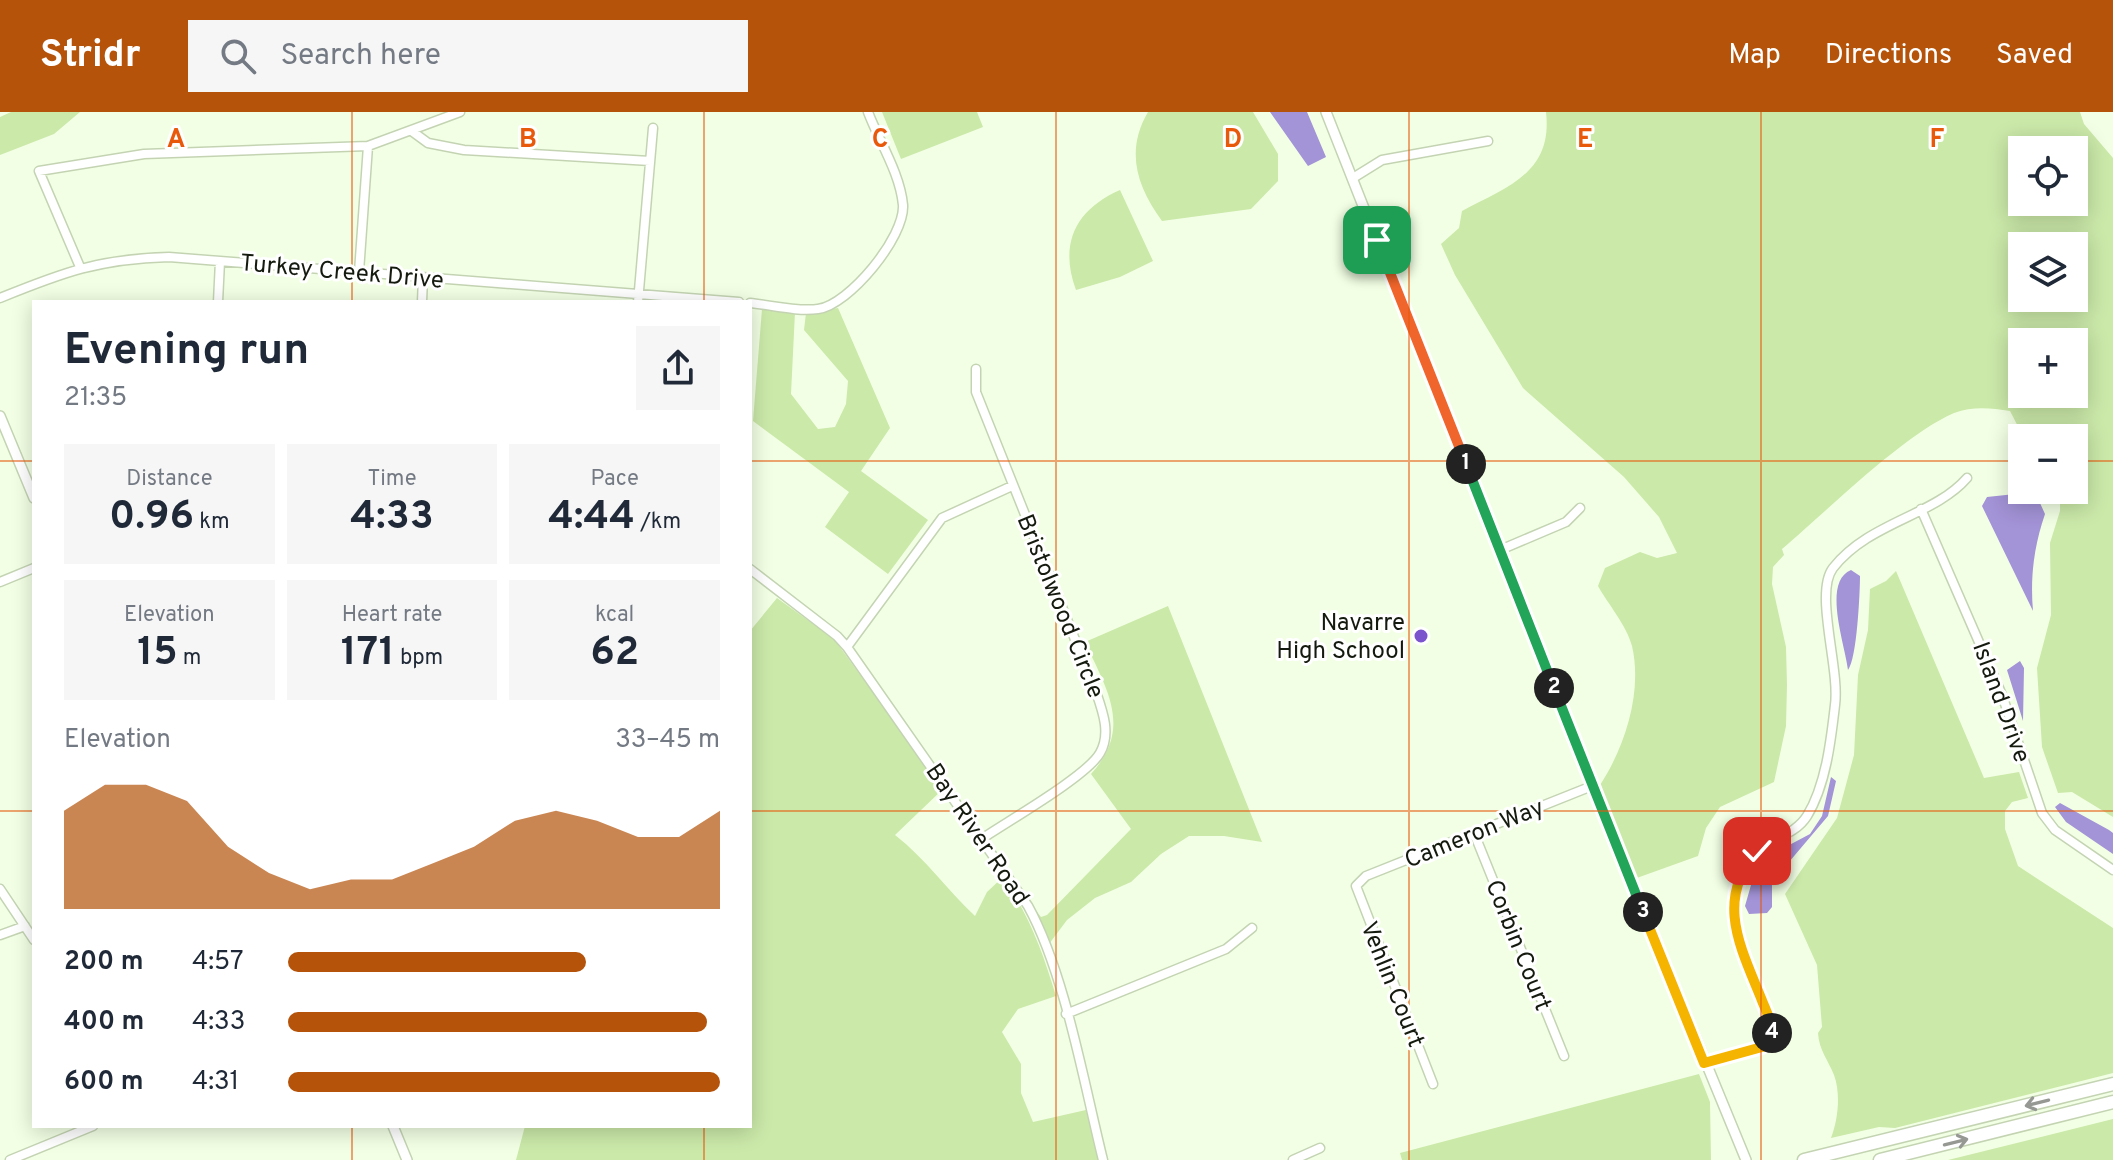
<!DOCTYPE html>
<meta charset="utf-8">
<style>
:root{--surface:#fff;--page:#f6f6f7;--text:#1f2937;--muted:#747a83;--accent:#b45309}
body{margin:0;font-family:Overpass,sans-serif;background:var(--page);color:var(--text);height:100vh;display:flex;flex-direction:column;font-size:30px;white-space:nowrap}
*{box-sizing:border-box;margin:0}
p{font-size:26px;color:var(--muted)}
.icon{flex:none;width:44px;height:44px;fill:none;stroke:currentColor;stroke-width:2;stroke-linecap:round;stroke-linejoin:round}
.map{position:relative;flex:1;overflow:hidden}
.side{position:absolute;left:32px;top:188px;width:720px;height:828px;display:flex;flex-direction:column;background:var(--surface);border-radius:0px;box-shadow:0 4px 20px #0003}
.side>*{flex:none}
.tools{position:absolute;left:2008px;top:24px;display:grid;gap:16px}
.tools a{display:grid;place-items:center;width:80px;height:80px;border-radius:0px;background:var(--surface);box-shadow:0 4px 20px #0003;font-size:40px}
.pin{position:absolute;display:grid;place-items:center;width:68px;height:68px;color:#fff;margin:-34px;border-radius:16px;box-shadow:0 4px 12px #0006}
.km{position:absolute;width:40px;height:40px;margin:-20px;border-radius:50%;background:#222;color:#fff;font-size:22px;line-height:40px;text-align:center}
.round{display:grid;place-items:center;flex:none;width:84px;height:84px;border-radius:0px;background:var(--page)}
.overview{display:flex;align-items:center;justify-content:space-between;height:136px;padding:0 32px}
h1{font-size:44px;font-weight:700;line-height:60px}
.metrics{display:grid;grid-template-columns:repeat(3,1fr);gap:12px;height:136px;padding:8px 32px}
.metrics div{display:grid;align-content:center;border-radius:0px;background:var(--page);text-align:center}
.metrics b{font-size:40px;font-weight:700}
.metrics small{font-size:22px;font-weight:400}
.metrics p{font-size:22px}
.chart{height:224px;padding:16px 32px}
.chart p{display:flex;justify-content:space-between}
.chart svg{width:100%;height:144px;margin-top:8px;fill:var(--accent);opacity:.7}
ul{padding:0 32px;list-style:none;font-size:26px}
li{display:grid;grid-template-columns:128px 96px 1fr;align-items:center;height:60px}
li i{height:20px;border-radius:10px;background:var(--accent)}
header{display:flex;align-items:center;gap:48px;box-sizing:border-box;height:112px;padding:0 40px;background:var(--accent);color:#fff}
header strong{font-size:38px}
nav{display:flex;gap:44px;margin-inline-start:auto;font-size:28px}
.search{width:560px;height:72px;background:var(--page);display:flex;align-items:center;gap:20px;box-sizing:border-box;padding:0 28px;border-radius:0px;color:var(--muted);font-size:30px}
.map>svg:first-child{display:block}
</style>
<header>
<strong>Stridr</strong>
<div class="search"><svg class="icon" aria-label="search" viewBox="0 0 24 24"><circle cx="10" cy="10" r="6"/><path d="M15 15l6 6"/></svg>Search here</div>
<nav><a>Map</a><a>Directions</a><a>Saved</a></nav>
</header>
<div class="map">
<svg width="2113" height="1048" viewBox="0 0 2113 1048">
<rect width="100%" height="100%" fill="#f2ffe4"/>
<path fill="#cbe9a9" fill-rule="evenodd" d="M11,0H80L54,22L0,43V5Z
M882,0H977L983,15L901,47Z
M1148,0H1253L1278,42V69L1251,97L1162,109C1137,75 1125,39 1148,0Z
M1546,0H2080L2084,12L2113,46V705L2072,680L2058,681L2042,635L2037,556L2051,503L2050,431L2060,399V378H2074V326H2024L2010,299C1991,296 1973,294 1954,301C1903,323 1827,399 1782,437L1784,443L1773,455L1772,472L1786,535L1787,573L1786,614L1774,670L1720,695L1706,716L1698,744L1634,767L1598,676C1624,638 1643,581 1632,534C1627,514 1608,492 1598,474L1605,456L1640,440L1657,446L1677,441L1659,405L1624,365L1523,276L1455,163L1441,132L1459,116L1462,99C1507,75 1553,61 1546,0ZM2022,38H2074V90H2022ZM2022,134H2074V186H2022ZM2022,230H2074V282H2022Z
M1120,78L1153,149L1120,165L1076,178C1059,132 1075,98 1120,78Z
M838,196L890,316L861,359L928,408L888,462L825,415L849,380L753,309L762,197L795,200L791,282L818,317L835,315L846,292L848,269L804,218L806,201Z
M1896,459L1984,666L2019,660L2028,686L2012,690L2005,699V717L2018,754L2113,816V961L1895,1016L1879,1015L1831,1026C1838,1008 1841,982 1834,963C1828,948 1819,938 1818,921L1822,915L1817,853L1785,782L1837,706L1854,643L1858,563L1868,518L1870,477L1886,469Z
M777,486L834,527L943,677L895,723C926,747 947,778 975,804L987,780L1003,765C1030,805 1042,838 1056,884L1018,897L1002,920L1021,952V981L1033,1010L1086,998L1099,1048H516L525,1014H750V519Z
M1168,494L1262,730L1224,724H1189L1161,742L1131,770L1095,786L1067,808L1049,832L1034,796L1041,805L1047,803L1131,717L1091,662C1133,616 1107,578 1085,530Z
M1699,962L1710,990L1711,1048H1402L1400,1041Z
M2113,1007V1048H1948Z"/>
<path fill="#a393d7" d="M1270,0H1307L1326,45L1308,54Z
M2035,380L2045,402C2034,434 2030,465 2033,499L1982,394L1987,385Z
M1851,458L1860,464C1860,481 1857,547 1848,558C1845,532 1822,470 1851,458Z
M2020,549L2024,556L2023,609L2007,558Z
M1831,665L1836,669L1828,704L1772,770V795L1767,801L1749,802L1745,794L1751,773L1765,746L1810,722L1822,704Z
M2060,691L2109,718L2113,721V742L2066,710L2055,695Z"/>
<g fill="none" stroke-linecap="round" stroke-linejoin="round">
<defs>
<path id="minor" d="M413,20L428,31L464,38L650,49
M1353,66L1382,48L1488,29
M80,155L39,59L144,42L368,34L460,0
M359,160L368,34
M0,186C64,160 99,147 169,145L739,190
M218,190L220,149
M422,190L423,165
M638,190L653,16
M750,191C771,193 797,200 818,197C849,193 905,125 903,93C900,61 879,29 868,0
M976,257V280L1096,580C1103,600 1111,622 1100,641C1087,664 1008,709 983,726
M1921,397L2002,583L2042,701L2055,718L2113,758
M1500,438L1566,410L1580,396
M750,457L837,524L847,535L1028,794C1065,861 1084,972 1103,1048
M0,470L34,456
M847,535L942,406L1012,374
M1474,721L1564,944
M0,777L34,828
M0,823L25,814
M1066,902L1226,837L1252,816
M1704,951L1762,935L1772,924V913C1752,864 1705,784 1757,738C1773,725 1795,723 1807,704C1826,673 1831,628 1835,593C1840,556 1814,481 1833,456C1869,410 1934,404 1967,366
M1433,972L1356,774L1366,764L1592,674
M10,1048L93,1014
M1293,1048L1320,1036"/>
<path id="tertiary" d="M1326,0L1592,674L1746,1048
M0,304L34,386
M393,1014L407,1048"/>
<path id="trunk" d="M1804,1048L2113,972
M1880,1048L2113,990"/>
</defs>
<use href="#minor" stroke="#c4d4b3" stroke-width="11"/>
<use href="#tertiary" stroke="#c4d4b3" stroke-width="12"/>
<use href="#trunk" stroke="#c4d4b3" stroke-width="15"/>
<use href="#minor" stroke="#fff" stroke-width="8"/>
<use href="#tertiary" stroke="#fff" stroke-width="9"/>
<use href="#trunk" stroke="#fff" stroke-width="12"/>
</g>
<defs><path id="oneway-shaft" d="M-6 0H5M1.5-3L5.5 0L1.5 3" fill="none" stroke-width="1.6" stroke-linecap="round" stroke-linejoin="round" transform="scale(2)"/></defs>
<g stroke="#969893">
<use href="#oneway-shaft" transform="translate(2037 991) rotate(166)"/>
<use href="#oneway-shaft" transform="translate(1956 1030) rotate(-14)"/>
</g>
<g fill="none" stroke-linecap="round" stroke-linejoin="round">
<defs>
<path id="split-1" d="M1377,128L1466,352"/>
<path id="split-2" d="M1466,352L1554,576"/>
<path id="split-3" d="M1554,576L1643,800"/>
<path id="split-4" d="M1643,800L1704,951L1762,935L1772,921"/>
<path id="split-5" d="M1757,739C1715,788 1740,834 1761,886C1765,897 1772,909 1772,921"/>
</defs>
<use href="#split-1" stroke="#fff" stroke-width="16"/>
<use href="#split-2" stroke="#fff" stroke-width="16"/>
<use href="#split-3" stroke="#fff" stroke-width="16"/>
<use href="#split-4" stroke="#fff" stroke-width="16"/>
<use href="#split-5" stroke="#fff" stroke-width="16"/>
<use href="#split-1" stroke="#f0652b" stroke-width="10"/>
<use href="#split-2" stroke="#22a559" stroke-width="10"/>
<use href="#split-3" stroke="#22a559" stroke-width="10"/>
<use href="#split-4" stroke="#f5b400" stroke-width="10"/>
<use href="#split-5" stroke="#f5b400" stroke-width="10"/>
</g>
<path fill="none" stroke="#e8590c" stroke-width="2" stroke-opacity="0.55" d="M352,0V190M704,0V190M1056,0V1048M1409,0V1048M1761,0V1048M0,349H34M750,349H2022M2074,349H2113M0,699H34M750,699H2113M352,1014V1048M704,1014V1048"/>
<circle fill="#7b54cd" stroke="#fff" stroke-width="3" cx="1421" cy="524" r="8"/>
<g text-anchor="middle" stroke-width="6" stroke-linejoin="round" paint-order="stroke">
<g font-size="24" fill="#151a0f" stroke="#fff">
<text transform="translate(342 159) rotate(5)" y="8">Turkey Creek Drive</text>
<text transform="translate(1061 494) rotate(68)" y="8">Bristolwood Circle</text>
<text transform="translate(2002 590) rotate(70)" y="8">Island Drive</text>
<text transform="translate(1474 721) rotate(-22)" y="8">Cameron Way</text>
<text transform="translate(978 722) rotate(56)" y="8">Bay River Road</text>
<text transform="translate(1519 833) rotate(68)" y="8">Corbin Court</text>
<text transform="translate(1393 872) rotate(68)" y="8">Vehlin Court</text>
</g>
<g font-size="24" fill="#151a0f" stroke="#fff" text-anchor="end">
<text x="1405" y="518">Navarre<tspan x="1405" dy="28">High School</tspan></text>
</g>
</g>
<g font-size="26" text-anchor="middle" font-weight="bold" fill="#e8590c" stroke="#fff" stroke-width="6" stroke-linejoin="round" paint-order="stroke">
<text x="176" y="35">A</text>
<text x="528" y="35">B</text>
<text x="880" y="35">C</text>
<text x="1233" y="35">D</text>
<text x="1585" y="35">E</text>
<text x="1937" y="35">F</text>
</g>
</svg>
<div class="tools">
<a><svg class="icon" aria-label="locate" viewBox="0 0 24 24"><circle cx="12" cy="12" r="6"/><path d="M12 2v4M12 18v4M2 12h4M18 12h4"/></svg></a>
<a><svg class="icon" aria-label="layers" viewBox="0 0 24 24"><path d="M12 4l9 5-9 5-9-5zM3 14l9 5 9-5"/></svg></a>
<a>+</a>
<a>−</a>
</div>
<div class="pin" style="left:1377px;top:128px;background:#1e9e55"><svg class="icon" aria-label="arrive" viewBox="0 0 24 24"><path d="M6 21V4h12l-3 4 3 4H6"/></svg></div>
<div class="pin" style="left:1757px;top:739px;background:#d93025"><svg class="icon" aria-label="check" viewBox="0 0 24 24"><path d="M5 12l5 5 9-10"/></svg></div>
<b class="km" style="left:1466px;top:352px">1</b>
<b class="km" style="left:1554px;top:576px">2</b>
<b class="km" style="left:1643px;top:800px">3</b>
<b class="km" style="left:1772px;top:921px">4</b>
<section class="side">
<div class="overview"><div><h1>Evening run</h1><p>21:35</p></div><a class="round"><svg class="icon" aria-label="share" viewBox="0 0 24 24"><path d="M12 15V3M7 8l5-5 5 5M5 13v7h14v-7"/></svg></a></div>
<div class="metrics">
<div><p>Distance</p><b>0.96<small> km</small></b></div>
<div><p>Time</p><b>4:33</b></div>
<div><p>Pace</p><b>4:44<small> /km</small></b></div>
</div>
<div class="metrics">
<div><p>Elevation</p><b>15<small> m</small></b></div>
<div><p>Heart rate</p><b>171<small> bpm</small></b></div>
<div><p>kcal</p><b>62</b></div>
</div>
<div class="chart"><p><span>Elevation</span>33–45 m</p>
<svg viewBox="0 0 160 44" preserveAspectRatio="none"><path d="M0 44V14L10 6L20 6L30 11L40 25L50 33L60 38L70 35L80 35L90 30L100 25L110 17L120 14L130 17L140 22L150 22L160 14V44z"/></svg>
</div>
<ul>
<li><b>200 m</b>4:57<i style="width:69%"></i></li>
<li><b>400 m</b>4:33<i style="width:97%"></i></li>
<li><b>600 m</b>4:31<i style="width:100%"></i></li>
</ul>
</section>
</div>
